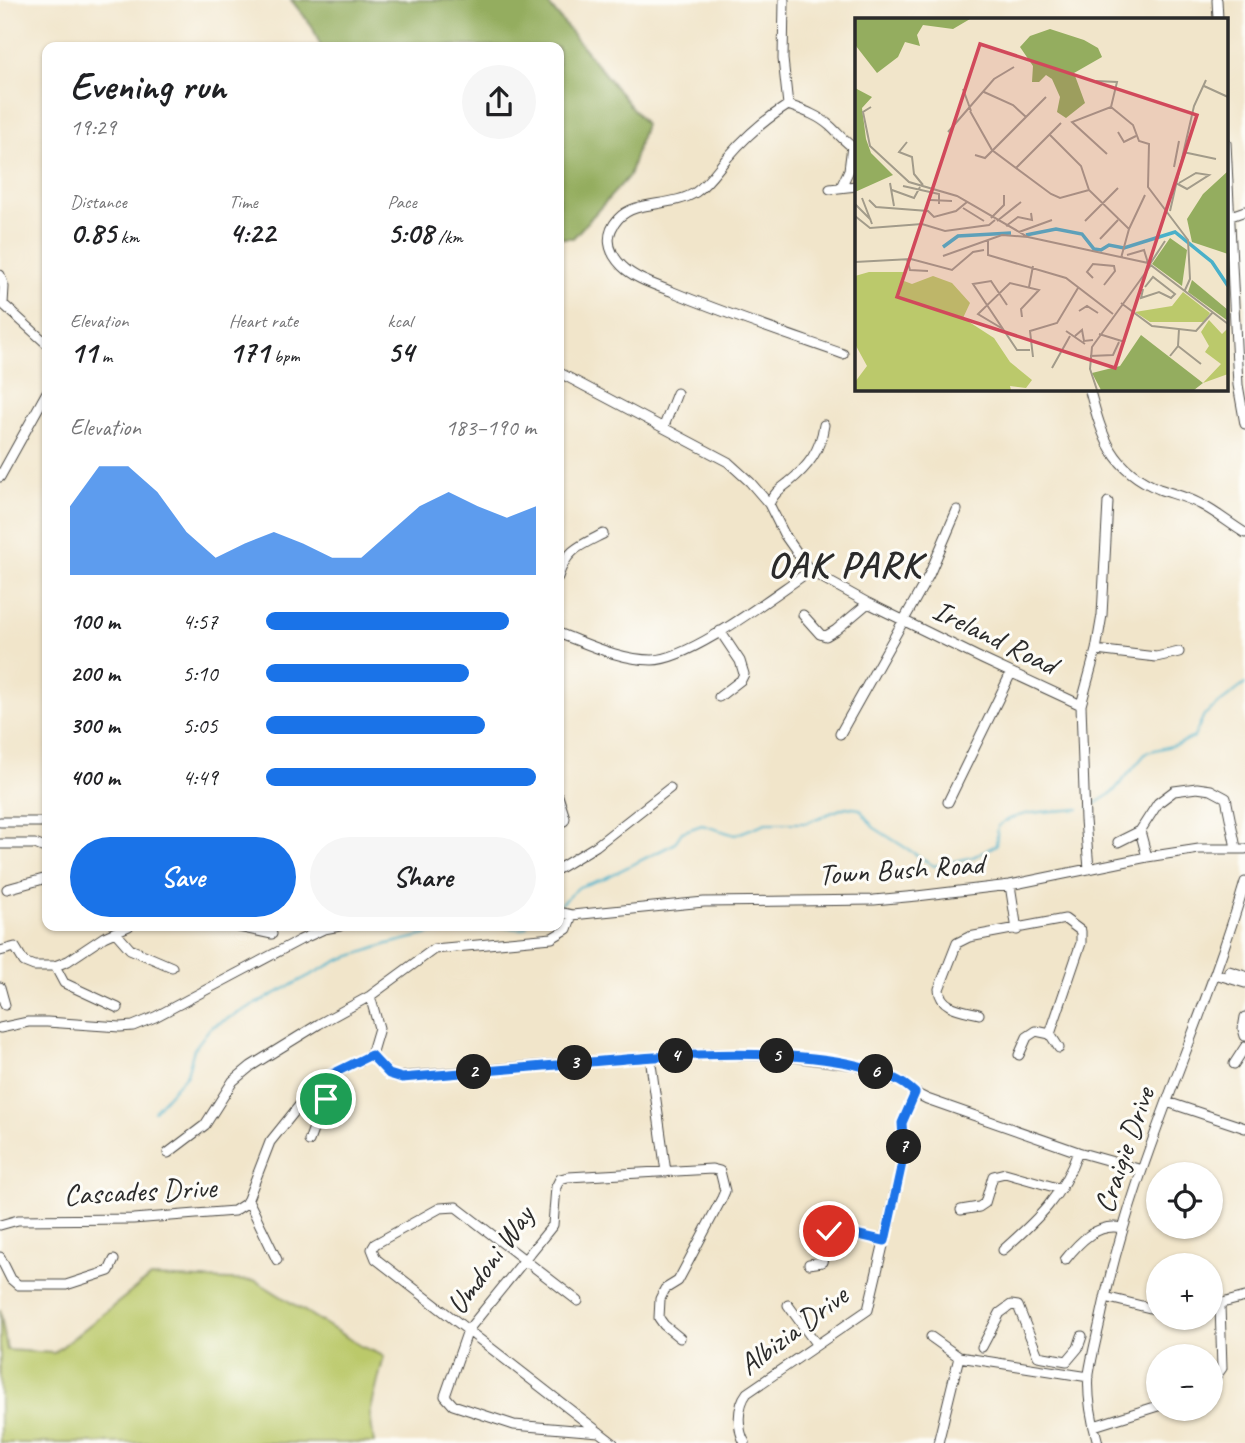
<!DOCTYPE html>
<meta charset="utf-8">
<style>
:root{--surface:#fff;--page:#f6f6f6;--text:#202124;--muted:#757577;--accent:#1a73e8}
body{margin:0;font-family:Caveat,sans-serif;background:var(--page);color:var(--text);height:100vh;display:flex;flex-direction:column;font-size:26px;white-space:nowrap}
*{box-sizing:border-box;margin:0}
p{font-size:23px;color:var(--muted)}
.icon{flex:none;width:38px;height:38px;fill:none;stroke:currentColor;stroke-width:2;stroke-linecap:round;stroke-linejoin:round}
.map{position:relative;flex:1;overflow:hidden}
.drawer{position:absolute;left:42px;top:42px;width:522px;height:889px;display:flex;flex-direction:column;background:var(--surface);border-radius:14px;box-shadow:0 2px 5px #0004}
.drawer>*{flex:none}
.controls{position:absolute;left:1146px;top:1162px;display:grid;gap:14px}
.controls a{display:grid;place-items:center;width:77px;height:77px;border-radius:50%;background:var(--surface);box-shadow:0 2px 5px #0004;font-size:35px}
.pin{position:absolute;display:grid;place-items:center;width:60px;height:60px;color:#fff;margin:-30px;border:4px solid #fff;border-radius:50%;box-shadow:0 2px 7px #0007}
.km{position:absolute;width:35px;height:35px;margin:-18px;border-radius:50%;background:#222;color:#fff;font-size:19px;line-height:35px;text-align:center}
.round{display:grid;place-items:center;flex:none;width:74px;height:74px;border-radius:37px;background:var(--page)}
.head{display:flex;align-items:center;justify-content:space-between;height:119px;padding:0 28px}
h1{font-size:38px;font-weight:700;line-height:52px}
.figures{display:grid;grid-template-columns:repeat(3,1fr);gap:10px;height:119px;padding:7px 28px}
.figures div{display:grid;align-content:center}
.figures b{font-size:30px;font-weight:700}
.figures small{font-size:19px;font-weight:400}
.figures p{font-size:19px}
.chart{height:196px;padding:14px 28px}
.chart p{display:flex;justify-content:space-between}
.chart svg{width:100%;height:126px;margin-top:7px;fill:var(--accent);opacity:.7}
.action{display:flex;gap:14px;margin-top:auto;padding:14px 28px}
.action a{flex:1;height:80px;border-radius:42px;background:var(--accent);color:#fff;font-size:28px;font-weight:700;line-height:80px;text-align:center}
.action a+a{background:var(--page);color:var(--text)}
ul{padding:0 28px;list-style:none;font-size:23px}
li{display:grid;grid-template-columns:112px 84px 1fr;align-items:center;height:52px}
li i{height:18px;border-radius:9px;background:var(--accent)}
.map>svg:first-child{display:block}
</style>
<div class="map">
<svg width="1245" height="1443" viewBox="0 0 1245 1443">
<rect width="100%" height="100%" fill="#fdfcf7"/>
<filter id="ink" filterUnits="userSpaceOnUse"><feTurbulence type="fractalNoise" baseFrequency=".0143" numOctaves="2"/><feDisplacementMap in="SourceGraphic" scale="14" xChannelSelector="R" yChannelSelector="G"/><feConvolveMatrix kernelMatrix="1 2 1 2 8 2 1 2 1" color-interpolation-filters="sRGB"/></filter>
<filter id="wash" filterUnits="userSpaceOnUse"><feTurbulence type="fractalNoise" baseFrequency=".00686" numOctaves="4" result="noise"/><feDisplacementMap in="SourceGraphic" scale="28" xChannelSelector="R" yChannelSelector="G"/><feGaussianBlur stdDeviation="1.57" result="paint"/><feColorMatrix in="noise" values="0 0 0 0 0 0 0 0 0 0 0 0 0 0 0 0 0 1.4 0 .05"/><feComposite in="paint" operator="in"/></filter>
<g filter="url(#wash)">
<rect width="100%" height="100%" fill="#f1e5ca"/>
<path fill="#bbc96b" stroke="#737a4b" stroke-width="2" d="M150,1277L256,1281L361,1346L384,1356L370,1414L374,1443H0V1310L7,1350L54,1353Z"/>
<path fill="#94ad5f" stroke="#606c45" stroke-width="2" d="M291,0H545L645,124L629,176L573,238H558V47L396,45L395,47H321L312,26Z"/>
<g fill="none" stroke-linecap="round" stroke-linejoin="round">
<path stroke="#4ab0c9" stroke-width="2" d="M1088,808L1112,793L1147,752L1179,744L1194,737L1204,715L1245,684
M558,906L579,887L605,878L674,844L682,832L702,825L735,835L766,823H805L846,807L860,809L873,827L934,866L973,857L996,845L998,826C1019,809 1054,812 1079,809
M498,926L521,929L527,926
M154,1111L187,1074L194,1049L210,1028L339,960L388,944L462,926"/>
</g>
</g>
<g filter="url(#ink)">
<g fill="none" stroke-linecap="round" stroke-linejoin="round">
<defs>
<path id="minor" d="M784,0L783,59L788,105C764,120 746,136 728,157C718,168 709,183 696,192C672,208 636,199 618,219C604,235 608,252 622,266C635,279 656,285 673,292C729,315 786,334 843,354
M1217,0L1218,19
M788,105C802,110 818,115 830,126C839,134 845,143 856,149
M1226,143L1238,385L1245,424
M841,187L849,170L852,146
M830,189L856,186
M1231,216L1245,211
M0,275L4,287L3,304L47,344
M558,372L728,462L750,482L769,504L784,534L810,571L868,603L982,659L1081,705L1085,820L1089,869
M1089,388C1102,435 1110,469 1159,489C1173,494 1187,497 1200,504C1216,512 1230,524 1245,533
M664,426L677,393
M0,477L47,392
M769,504C773,494 780,489 788,483C809,466 820,451 824,425
M558,577C566,550 579,546 603,534
M803,615L820,634L826,636L836,630L868,603
M558,633C588,644 620,660 652,660C691,660 775,594 810,571
M1096,650L1156,657L1179,652
M719,697L741,680L744,674L740,661L720,631
M1081,705L1096,650L1102,615L1108,502
M840,734L929,575L957,510
M558,796L565,818L564,821L558,823
M948,802L1011,673
M0,822H47
M1140,831L1147,857
M1118,842L1140,831L1158,803L1174,791L1197,788L1211,790L1226,798L1236,848
M0,844H35L47,849
M558,869L596,846L670,788
M1010,885L1017,930
M7,889L47,878
M558,912L572,915L704,902L874,900L917,896L1010,885L1147,857L1199,849H1245
M234,926L272,934
M116,933L130,949L172,967
M0,951L15,947L24,962L34,966H55L68,961L104,937L129,926
M55,966L64,983L118,1008
M1229,971L1245,976
M1215,974L1245,983
M0,987L5,1005
M370,996L379,1028L371,1055L389,1074L396,1077L650,1057L716,1054L785,1056L855,1065L900,1081L915,1093L927,1099L1078,1152L1142,1170
M979,1014C964,1010 940,1009 939,989L957,943L969,937L1065,919L1081,931V943L1050,1034
M1245,1017L1243,1029L1245,1036
M0,1028L28,1022H47L120,1027L133,1026L155,1017L300,940L324,929L340,926
M1019,1055L1027,1037L1036,1031L1050,1034L1059,1048
M650,1057L666,1172
M1234,1064L1245,1047
M1167,1102L1245,1128
M309,1141L316,1122L328,1105L323,1097L310,1092
M168,1153L205,1125L233,1081L251,1066L319,1024L370,996L434,949L552,938L567,929L572,915
M248,1200L277,1260
M961,1210L979,1207L985,1203L993,1176L1005,1173L1061,1189
M0,1225L18,1220L133,1219L234,1211L245,1204L248,1199L270,1142L311,1091L328,1076L371,1055
M1003,1250C1038,1219 1062,1197 1078,1152
M0,1257L11,1279L18,1285H66L109,1271L114,1260
M1065,1260C1079,1242 1098,1222 1122,1228
M809,1264L822,1262L830,1229L885,1241
M1105,1297L1158,1310
M578,1301L456,1207L440,1208L375,1244L372,1249L376,1259L613,1443
M788,1305L817,1345
M1211,1306L1245,1297
M931,1337L959,1357L1089,1377
M982,1347L1000,1313L1011,1305L1018,1306L1038,1356L1067,1361L1078,1348L1082,1336
M1211,1383L1222,1368L1220,1305
M1094,1426L1158,1406
M599,1432L514,1425L453,1405L445,1396L468,1330L553,1225L556,1187L560,1179L568,1177L712,1169L720,1171L725,1191L722,1198L678,1281L665,1289L660,1299L659,1318L664,1325L680,1338
M745,1443C737,1429 737,1406 747,1393L868,1310L903,1160L902,1123L915,1093
M938,1443L959,1357
M1098,1443C1092,1423 1087,1395 1089,1374C1092,1355 1097,1336 1101,1317C1131,1166 1202,1029 1245,882"/>
</defs>
<use href="#minor" stroke="#494743" stroke-width="11"/>
<use href="#minor" stroke="#fff" stroke-width="9"/>
</g>
</g>
<g fill="none" stroke-linecap="round" stroke-linejoin="round" filter="url(#ink)">
<defs>
<path id="route" d="M326,1099L310,1092L328,1076L371,1055L389,1074L402,1078C453,1074 505,1069 556,1065C636,1058 857,1034 915,1093L902,1123L904,1154L885,1241L834,1229L829,1231"/>
</defs>
<use href="#route" stroke="#fff" stroke-width="14"/>
<use href="#route" stroke="#1a73e8" stroke-width="9"/>
</g>
<g text-anchor="middle" stroke-width="6" stroke-linejoin="round" paint-order="stroke">
<g font-size="30" fill="#2b2b2b" stroke="#fdfcf7">
<text transform="translate(995 637) rotate(26)" y="10">Ireland Road</text>
<text transform="translate(901 869) rotate(-4)" y="10">Town Bush Road</text>
<text transform="translate(1124 1150) rotate(-71)" y="10">Craigie Drive</text>
<text transform="translate(140 1191) rotate(-3)" y="10">Cascades Drive</text>
<text transform="translate(490 1260) rotate(-54)" y="10">Umdoni Way</text>
<text transform="translate(793 1330) rotate(-37)" y="10">Albizia Drive</text>
</g>
<g font-size="37" font-weight="bold" letter-spacing="2" fill="#2b2b2b" stroke="#fdfcf7">
<text x="845" y="577">OAK PARK</text>
</g>
</g>
<g transform="translate(855 18)">
<rect width="373" height="373" fill="#f1e5ca"/>
<path d="M14,254H50L49,263L57,266L78,258L97,265L115,285L108,300L139,320L155,344L177,362L171,370L155,368L156,372H0V364L12,348L0,326V258ZM328,274L355,295L349,304H295L280,294L317,288ZM354,302L367,316L373,310V356L348,365L366,346L350,334L354,328L346,314Z" fill="#bbc96b"/>
<path d="M0,1H115L98,11L68,7L62,17L65,28L50,24L43,39L22,55L1,28ZM195,11L229,22L243,30L247,39L219,55L230,85L211,100L202,94L205,79L197,61L191,57L184,64H177L178,48L165,29L175,18ZM0,70L17,79L7,90L11,121L16,135L38,157L0,174ZM373,153V236L337,224L332,201L348,176ZM315,220L332,232L327,268L297,246ZM337,262L373,292V303L333,274ZM286,317L348,365L339,372H246L237,355L265,348Z" fill="#94ad5f"/>
<path fill="none" stroke="#4ab0c9" stroke-width="3.5" d="M171,217L201,211L227,216L239,231L246,232L254,227L269,230L320,214L357,244L373,268M88,229L103,218L156,215"/>
<path fill="none" stroke="#a29b8a" stroke-width="2" d="M241,63L262,64L256,89L217,104L252,136M349,68L373,79M108,71L116,93M129,74L158,87L171,99M16,89L8,94L15,128L54,164L102,178L173,219L293,245L373,306M256,89L278,107L284,123L294,126L293,169L333,222L335,261L330,272M115,93L137,132L196,176L205,180L234,172M93,114L139,61L159,49M263,114L269,124L281,118M194,116L226,148L234,172L274,211L266,240M52,124L44,134L57,139L59,156L68,167M328,134L361,141M120,137L130,140L191,79M319,149L324,123M161,150L206,105M319,164L332,171L354,157L341,155L324,165M35,165L39,188M48,168L84,176V186M37,172L59,180L65,169M7,180L17,206M14,182L21,189L73,193L79,199L101,193L112,184M75,182L97,183M0,186L16,202M108,190L129,203M315,193L339,88L351,62M0,198L15,210L67,206L90,213L134,207L140,202M136,200L149,187V177M142,203L166,184M230,203L263,170M151,208L163,199L177,202L176,195M274,211L290,177M164,214L197,202M245,221L263,202M133,222V237L211,260L258,296M272,237L289,232L293,245M88,238L147,217L173,219M52,241L55,252L73,253M0,244L56,241L97,252L118,234L129,232M295,246L310,223M238,260L232,254L238,246L259,248L260,253L249,267M174,269L178,248M288,271L286,280L304,274L316,280L320,276L298,259L290,269M266,285L297,308L341,313L358,294M152,287L136,263L118,266L162,332H175M224,293L232,288L243,295M148,311L123,296L155,265L184,272L166,291L167,299M211,313L230,326M244,316L270,324M220,318L227,312L229,323L238,322M323,328L346,346M235,338L258,337L264,324M315,338L323,328L324,311M178,339L175,313L202,305L223,270M197,350L215,318M242,372L235,351L237,329L296,247"/>
<path fill="#d1495b" fill-opacity="0.15" stroke="#d1495b" stroke-width="3.5" d="M125,26L342,97L260,350L42,279Z"/>
<rect width="373" height="373" fill="none" stroke="#2b2b2b" stroke-width="3.5"/>
</g>
</svg>
<div class="controls">
<a><svg class="icon" aria-label="locate" viewBox="0 0 24 24"><circle cx="12" cy="12" r="6"/><path d="M12 2v4M12 18v4M2 12h4M18 12h4"/></svg></a>
<a>+</a>
<a>−</a>
</div>
<div class="pin" style="left:326px;top:1099px;background:#1e9e55"><svg class="icon" aria-label="arrive" viewBox="0 0 24 24"><path d="M6 21V4h12l-3 4 3 4H6"/></svg></div>
<div class="pin" style="left:829px;top:1231px;background:#d93025"><svg class="icon" aria-label="check" viewBox="0 0 24 24"><path d="M5 12l5 5 9-10"/></svg></div>
<b class="km" style="left:474px;top:1072px">2</b>
<b class="km" style="left:575px;top:1063px">3</b>
<b class="km" style="left:676px;top:1056px">4</b>
<b class="km" style="left:777px;top:1056px">5</b>
<b class="km" style="left:876px;top:1072px">6</b>
<b class="km" style="left:904px;top:1147px">7</b>
<section class="drawer">
<div class="head"><div><h1>Evening run</h1><p>19:29</p></div><a class="round"><svg class="icon" aria-label="share" viewBox="0 0 24 24"><path d="M12 15V3M7 8l5-5 5 5M5 13v7h14v-7"/></svg></a></div>
<div class="figures">
<div><p>Distance</p><b>0.85<small> km</small></b></div>
<div><p>Time</p><b>4:22</b></div>
<div><p>Pace</p><b>5:08<small> /km</small></b></div>
</div>
<div class="figures">
<div><p>Elevation</p><b>11<small> m</small></b></div>
<div><p>Heart rate</p><b>171<small> bpm</small></b></div>
<div><p>kcal</p><b>54</b></div>
</div>
<div class="chart"><p><span>Elevation</span>183–190 m</p>
<svg viewBox="0 0 160 44" preserveAspectRatio="none"><path d="M0 44V20L10 6L20 6L30 15L40 29L50 38L60 33L70 29L80 33L90 38L100 38L110 29L120 20L130 15L140 20L150 24L160 20V44z"/></svg>
</div>
<ul>
<li><b>100 m</b>4:57<i style="width:90%"></i></li>
<li><b>200 m</b>5:10<i style="width:75%"></i></li>
<li><b>300 m</b>5:05<i style="width:81%"></i></li>
<li><b>400 m</b>4:49<i style="width:100%"></i></li>
</ul>
<div class="action"><a>Save</a><a>Share</a></div>
</section>
</div>
